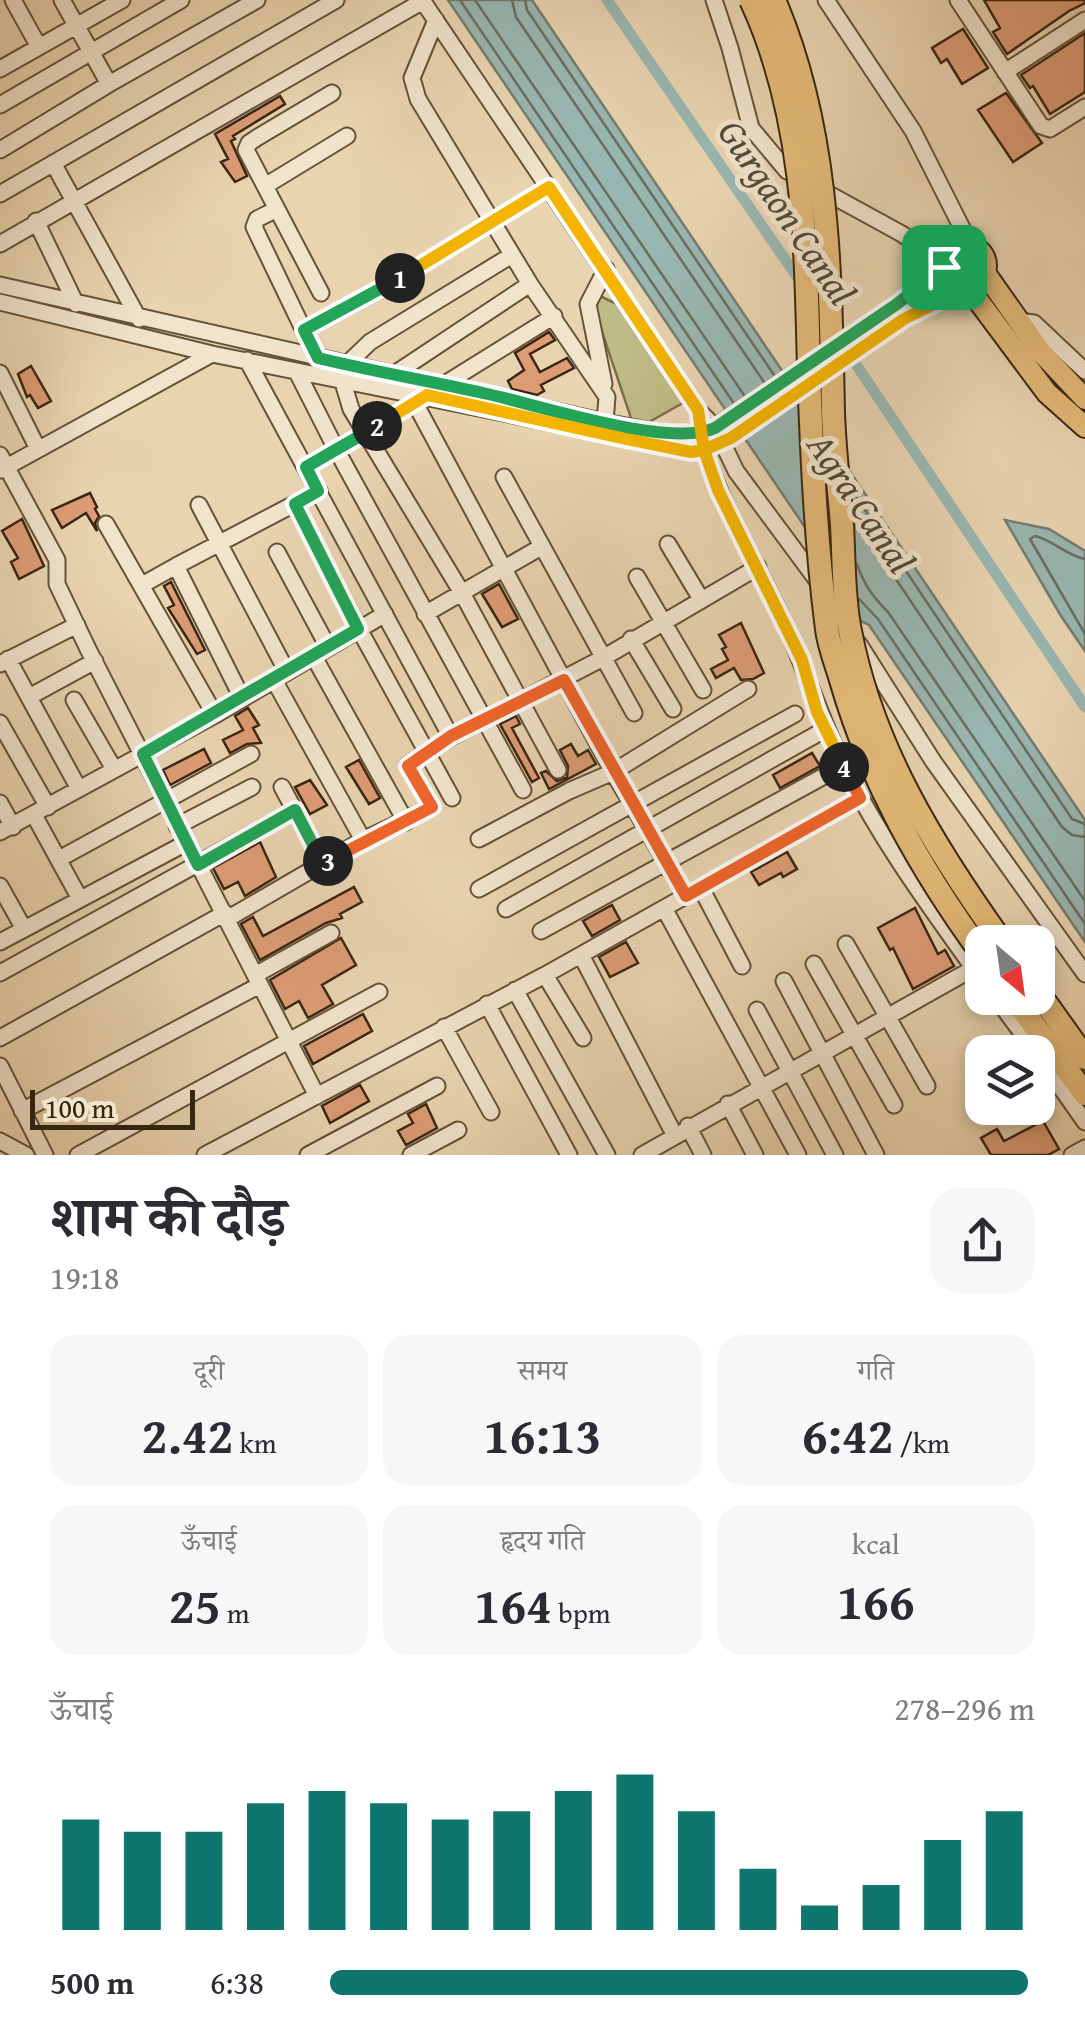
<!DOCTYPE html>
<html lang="hi">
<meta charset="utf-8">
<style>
:root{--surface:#fff;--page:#f7f7f7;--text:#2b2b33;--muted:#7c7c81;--accent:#0f766e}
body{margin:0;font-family:"Gentium Book Plus","Noto Serif Devanagari",serif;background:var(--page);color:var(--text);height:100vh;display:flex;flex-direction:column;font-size:38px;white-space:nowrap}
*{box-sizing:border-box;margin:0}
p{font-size:32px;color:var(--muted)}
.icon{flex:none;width:55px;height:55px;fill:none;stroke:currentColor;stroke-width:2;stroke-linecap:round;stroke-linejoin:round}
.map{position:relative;height:1155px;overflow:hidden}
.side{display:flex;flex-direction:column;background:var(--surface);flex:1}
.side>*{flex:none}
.needle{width:65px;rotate:151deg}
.tools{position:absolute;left:965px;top:925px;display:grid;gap:20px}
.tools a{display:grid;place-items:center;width:90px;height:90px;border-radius:20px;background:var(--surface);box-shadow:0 5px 15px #0003;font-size:50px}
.scale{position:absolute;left:30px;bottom:25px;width:165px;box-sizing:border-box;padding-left:10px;border:5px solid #392610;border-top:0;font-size:28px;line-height:35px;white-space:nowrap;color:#392610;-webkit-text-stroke:8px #f1e3cc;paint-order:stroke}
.pin{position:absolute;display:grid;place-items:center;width:85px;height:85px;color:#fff;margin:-42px;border-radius:20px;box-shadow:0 5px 15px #0006}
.km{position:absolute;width:50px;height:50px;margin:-25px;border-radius:50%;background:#222;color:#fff;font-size:28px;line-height:50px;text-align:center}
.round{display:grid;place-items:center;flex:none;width:105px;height:105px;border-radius:30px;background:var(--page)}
.overview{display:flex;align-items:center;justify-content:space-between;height:170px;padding:0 50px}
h1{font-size:55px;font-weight:700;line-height:75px}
.figures{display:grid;grid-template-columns:repeat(3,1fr);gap:15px;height:170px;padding:10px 50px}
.figures div{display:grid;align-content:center;border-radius:25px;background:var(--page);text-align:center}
.figures b{font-size:50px;font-weight:700}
.figures small{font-size:28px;font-weight:400}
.figures p{font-size:28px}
.chart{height:280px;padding:20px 50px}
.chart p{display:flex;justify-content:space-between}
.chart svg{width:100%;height:180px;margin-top:10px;stroke:var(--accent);stroke-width:6}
ul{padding:0 50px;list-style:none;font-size:32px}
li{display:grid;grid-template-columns:160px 120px 1fr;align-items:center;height:75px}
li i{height:25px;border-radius:12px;background:var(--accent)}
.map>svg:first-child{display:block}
</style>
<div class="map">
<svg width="1085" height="1155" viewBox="0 0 1085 1155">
<rect width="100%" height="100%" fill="#e9d4b0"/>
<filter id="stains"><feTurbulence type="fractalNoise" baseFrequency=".002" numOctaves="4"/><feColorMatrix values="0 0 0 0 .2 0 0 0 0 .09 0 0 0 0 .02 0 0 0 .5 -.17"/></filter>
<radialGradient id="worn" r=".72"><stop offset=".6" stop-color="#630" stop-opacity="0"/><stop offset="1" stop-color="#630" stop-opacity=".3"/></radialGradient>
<path fill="#bfbb86" stroke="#7c704b" stroke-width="2.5" d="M598,295L623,307L688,400L635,430L596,314Z"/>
<path fill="#99b7b2" stroke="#737d71" stroke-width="2.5" d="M448,0H532L1085,820V942L869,625L861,621L834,579L838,576Z
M1005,520L1049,529L1085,551V651L1061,616Z"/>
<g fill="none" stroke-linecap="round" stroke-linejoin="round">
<path stroke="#696e61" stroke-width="2.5" d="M460,0L733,402
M475,0L744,395
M512,0L516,17L764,382
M525,0L527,10L774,375
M853,492L1072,819L1085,824
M855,518L1062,827L1072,835L1085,837
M1085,559C1067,556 1053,540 1035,536L1030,539L1085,634
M857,564C864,585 873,597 888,612L1085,901
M859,599L878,619L1085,924"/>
<path stroke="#99b7b2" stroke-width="11" d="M607,0L802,284
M837,336L1085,707"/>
</g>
<path fill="#dd9c76" stroke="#392610" stroke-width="2.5" d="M984,0H1085V3L1069,11L1007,54L993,32L1000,28Z
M963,29L988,68L962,84L947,59L941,63L932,48Z
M1085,33V92L1050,114L1033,86L1030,88L1021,75Z
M1006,93L1042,143L1013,162L978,110Z
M280,96L285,104L233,136L235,139L231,141L247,176L235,182L221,162L228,159L215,134Z
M549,332L555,340L530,354L540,372L567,358L574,368L541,385L544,391L537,395L512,389L508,381L524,370L515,353Z
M31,366L51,401L38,408L30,395L27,397L18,374Z
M90,493L97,507L95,509L99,516L95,523L97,531L86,513L62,528L52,510Z
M22,519L44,566L19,579L11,562L18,558L2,531Z
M171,582L205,650L197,654L168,608L174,605L164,586Z
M499,584L518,619L502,627L482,594Z
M741,623L764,673L753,679L741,680L734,668L716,678L711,669L728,660L722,649L726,647L719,635Z
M248,708L259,725L253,728L261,743L247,744L230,753L223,740L243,730L235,716Z
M516,716L520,724L512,728L539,778L532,782L500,724Z
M571,744L578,756L588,750L596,764L549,789L541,773L546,771L557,781L567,777L568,766L560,750Z
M204,749L211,763L170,785L163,770Z
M812,753L820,766L780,788L773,775Z
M359,760L380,798L369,804L346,767Z
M310,780L327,805L310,814L295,787Z
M260,842L276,877L245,896L238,882L224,889L213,868Z
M787,852L797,869L783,877L781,873L759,885L751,872Z
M354,887L362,902L340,914L342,918L326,923L260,960L241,924L253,917L263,936Z
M612,905L620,920L592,936L583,921Z
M915,908L938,954L945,950L954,966L913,989L893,948L890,950L878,928Z
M341,938L356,965L322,985L333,1004L308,1018L299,1001L285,1009L270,980Z
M626,942L638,963L610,977L599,957Z
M363,1014L372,1031L313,1064L304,1046Z
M360,1085L369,1101L330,1123L322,1106Z
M426,1104L437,1128L406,1145L398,1131L413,1123L408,1114Z
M1043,1121L1059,1149L1048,1155H991L981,1138L997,1129L1004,1141Z"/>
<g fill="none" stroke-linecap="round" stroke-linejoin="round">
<defs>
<path id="minor" d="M13,0L39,47
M62,0L109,84
M422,0L698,410L715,427L736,471L819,583
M714,0L730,48L751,128L787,171L902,234L944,262
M826,0L913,131L971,246
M958,0L1041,126L1050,129L1085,107
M436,20L412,78L418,99L530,284L607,397L605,422
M0,69L122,0
M1005,72L1085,20
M0,105L181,0
M0,150L109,84L257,0
M53,163L139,319
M265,186L347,136
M0,194L336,0
M277,209L257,219L254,227L317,358
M36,221L76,304
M0,244L423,1
M0,285L605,422C640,428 682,442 715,427L897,304L944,267
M321,293L246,150L249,143L258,137L332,93
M0,302L212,354L691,451L705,450L731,438L904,319L968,287
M1018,321L1034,323L1085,371
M305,330L392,283L549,187
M247,360L451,737
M346,365L370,342L512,255
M297,372L336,449L523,790
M0,373L38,449
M393,375L530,284
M342,379L351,409L462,593L558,770
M604,384L588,304L606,269
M443,385L554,316
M415,403L613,772L686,896
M702,443C721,506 757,563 784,623C807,671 821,722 846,770C884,846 933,911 982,980
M0,455L57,560V584L88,649L317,1096
M306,467L423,398
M1,470L212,354
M504,477L634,713
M199,505L287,672
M295,505L359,629L452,798
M106,524L215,715
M668,544L701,599
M277,552L328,647
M176,566L319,491
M637,577L703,690
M142,585L176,566L242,698
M425,614L541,547
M631,639L673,709
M859,644L933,761L1085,974
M314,657L406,822
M8,659L79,789
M0,664L77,625
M274,680L363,840
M29,697L95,661
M74,700L114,769
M0,723L48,807
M282,787L323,863
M0,803L13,827
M34,815L80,899
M177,826L252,787
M0,832L215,715L385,614
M479,839L569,791L613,772L748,689
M59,859L251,754
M0,886L24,929
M701,888L742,966
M479,889L795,714
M664,908L798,1155
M506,909L817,734
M227,919L363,840L432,807L408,765L451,737L603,658L758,567
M541,931L837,769
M0,942L186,843
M846,944L927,1086
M581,955L674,1134
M814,964L894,1105
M0,973L295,810
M255,975L331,933
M545,975L583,1038
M784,981L876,1155
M515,990L607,1155
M996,998L1036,1052
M487,1004L569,1155
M757,1010L835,1155
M444,1027L491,1112
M0,1038L225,913
M1038,1055L1085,1122
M0,1066L45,1155
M728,1104L755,1155
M22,1111L260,985
M688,1126L703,1155
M0,1141L26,1155
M78,1155L379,992
M205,1155L545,975L860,798
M308,1155L437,1086
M411,1155L458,1130
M642,1155L974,968
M1072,1155L1085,1148"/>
<path id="major" d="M944 266a21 21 0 1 1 42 0a21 21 0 1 1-42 0Z
M985,273L1040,351L1085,399
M968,287L1047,393L1085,427"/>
<path id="highway" d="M1038,992L1085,1058
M1014,998L1085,1094"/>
</defs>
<use href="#minor" stroke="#655238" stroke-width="19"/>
<use href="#major" stroke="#392610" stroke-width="24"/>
<use href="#highway" stroke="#392610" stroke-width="26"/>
<use href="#minor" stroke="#f1e3cc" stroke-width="15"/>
<use href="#major" stroke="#e4ba78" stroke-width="20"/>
<use href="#highway" stroke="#e4ba78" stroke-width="22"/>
<defs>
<path id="highway-bridge" d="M751,0C805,116 806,246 809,371C812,457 816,544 827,629C829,646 836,663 841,680C870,781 921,870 982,954
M774,0C830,130 830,272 833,411C834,449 839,487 842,525C844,559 843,597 850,631C872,747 934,847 1002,942"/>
</defs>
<use href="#highway-bridge" stroke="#392610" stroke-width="26" stroke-linecap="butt"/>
<use href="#highway-bridge" stroke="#e4ba78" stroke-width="22"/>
</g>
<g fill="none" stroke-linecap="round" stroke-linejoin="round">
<defs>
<path id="split-1" d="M400,278L304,330L318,358C372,371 428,381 483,393C536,404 668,449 715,428L897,304L944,267"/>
<path id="split-2" d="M377,426L427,395L626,439L691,452L704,450L698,410L549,187L400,278"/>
<path id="split-3" d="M328,861L323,864L295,810L198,865L143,754L358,629L295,504L318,491L306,467L377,426"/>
<path id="split-4" d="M328,861L432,807L408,766L451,736L564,680L686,896L860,798L844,767"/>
<path id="split-5" d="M844,767L817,712L802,660L718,490L704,450L731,438L904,319L968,287L950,281L944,267"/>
</defs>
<use href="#split-1" stroke="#fff" stroke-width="20"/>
<use href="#split-2" stroke="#fff" stroke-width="20"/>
<use href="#split-3" stroke="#fff" stroke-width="20"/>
<use href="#split-4" stroke="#fff" stroke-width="20"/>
<use href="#split-5" stroke="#fff" stroke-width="20"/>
<use href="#split-1" stroke="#22a559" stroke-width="12"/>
<use href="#split-2" stroke="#f5b400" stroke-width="12"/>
<use href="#split-3" stroke="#22a559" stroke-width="12"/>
<use href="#split-4" stroke="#f0652b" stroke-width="12"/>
<use href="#split-5" stroke="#f5b400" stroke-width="12"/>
</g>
<g text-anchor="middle" stroke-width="10" stroke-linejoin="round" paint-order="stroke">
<g font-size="38" font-style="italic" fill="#514a38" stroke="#f1e3cc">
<text transform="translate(787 212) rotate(56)" y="13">Gurgaon Canal</text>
<text transform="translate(861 503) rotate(56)" y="13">Agra Canal</text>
</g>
</g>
<rect width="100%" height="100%" filter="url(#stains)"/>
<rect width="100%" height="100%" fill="url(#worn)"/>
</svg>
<div class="tools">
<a><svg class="needle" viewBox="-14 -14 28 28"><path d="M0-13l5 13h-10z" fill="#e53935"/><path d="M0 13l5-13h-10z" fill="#7c7c81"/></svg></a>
<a><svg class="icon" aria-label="layers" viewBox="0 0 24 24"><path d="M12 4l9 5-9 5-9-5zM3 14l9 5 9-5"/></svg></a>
</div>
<div class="scale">100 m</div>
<div class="pin" style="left:944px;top:267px;background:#1e9e55"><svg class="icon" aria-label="arrive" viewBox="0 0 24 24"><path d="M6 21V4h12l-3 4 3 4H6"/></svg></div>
<b class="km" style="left:400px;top:278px">1</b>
<b class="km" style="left:377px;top:426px">2</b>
<b class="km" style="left:328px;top:861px">3</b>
<b class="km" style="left:844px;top:767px">4</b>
</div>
<section class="side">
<div class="overview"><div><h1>शाम की दौड़</h1><p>19:18</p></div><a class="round"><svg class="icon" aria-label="share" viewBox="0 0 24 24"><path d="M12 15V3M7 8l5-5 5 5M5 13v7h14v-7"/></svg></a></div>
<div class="figures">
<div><p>दूरी</p><b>2.42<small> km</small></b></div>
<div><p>समय</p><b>16:13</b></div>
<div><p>गति</p><b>6:42<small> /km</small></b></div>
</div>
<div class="figures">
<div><p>ऊँचाई</p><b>25<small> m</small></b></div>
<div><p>हृदय गति</p><b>164<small> bpm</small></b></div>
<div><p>kcal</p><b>166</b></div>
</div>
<div class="chart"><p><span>ऊँचाई</span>278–296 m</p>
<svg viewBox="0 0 160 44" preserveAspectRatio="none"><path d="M5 44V17M15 44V20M25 44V20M35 44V13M45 44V10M55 44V13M65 44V17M75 44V15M85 44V10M95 44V6M105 44V15M115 44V29M125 44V38M135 44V33M145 44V22M155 44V15"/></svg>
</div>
<ul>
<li><b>500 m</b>6:38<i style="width:99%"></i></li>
</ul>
</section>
